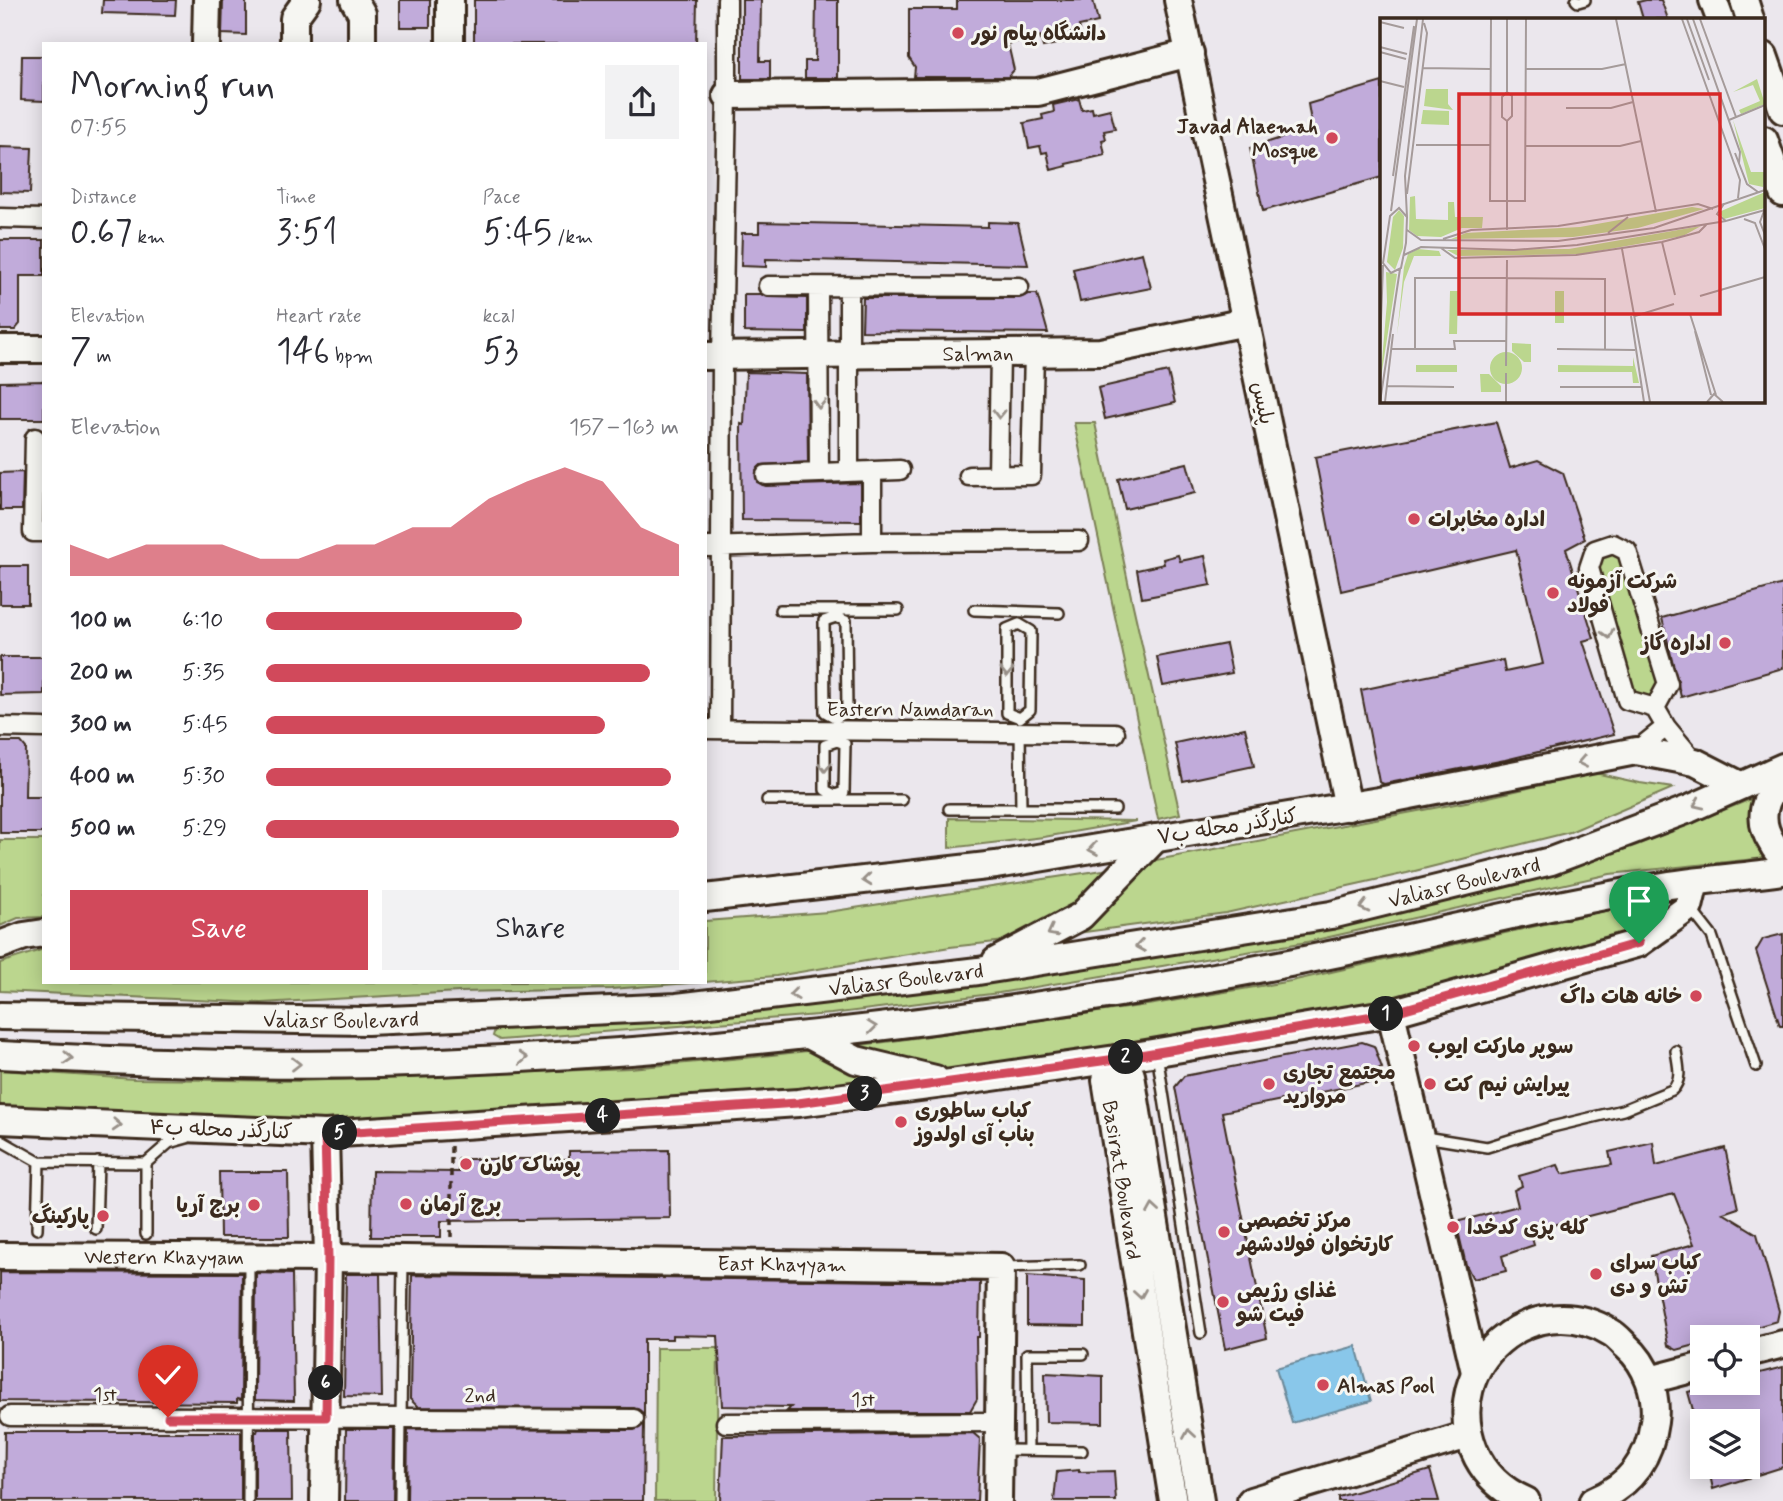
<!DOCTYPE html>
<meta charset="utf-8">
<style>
:root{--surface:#fff;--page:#f2f2f3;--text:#2b2b33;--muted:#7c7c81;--accent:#d1495b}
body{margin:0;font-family:Mynerve,"Playpen Sans Arabic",sans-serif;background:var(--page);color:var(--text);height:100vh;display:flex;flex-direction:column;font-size:26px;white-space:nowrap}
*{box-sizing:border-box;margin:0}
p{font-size:23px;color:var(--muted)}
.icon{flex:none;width:38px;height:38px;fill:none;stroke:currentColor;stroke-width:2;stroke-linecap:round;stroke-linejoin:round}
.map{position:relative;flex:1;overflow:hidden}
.details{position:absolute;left:42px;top:42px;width:665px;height:942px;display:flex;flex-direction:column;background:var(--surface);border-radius:0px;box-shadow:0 4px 18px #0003}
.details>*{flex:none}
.controls{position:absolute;left:1690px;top:1325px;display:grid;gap:14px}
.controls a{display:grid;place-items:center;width:70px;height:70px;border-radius:0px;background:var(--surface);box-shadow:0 4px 18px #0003;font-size:35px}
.pin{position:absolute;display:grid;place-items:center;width:60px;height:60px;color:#fff;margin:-72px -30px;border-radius:50% 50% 50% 0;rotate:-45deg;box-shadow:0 0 7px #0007}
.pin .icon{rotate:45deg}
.km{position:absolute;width:35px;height:35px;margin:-18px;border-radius:50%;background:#222;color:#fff;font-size:19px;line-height:35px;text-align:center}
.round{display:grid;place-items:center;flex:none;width:74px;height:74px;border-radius:0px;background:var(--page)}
.summary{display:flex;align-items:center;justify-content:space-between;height:119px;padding:0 28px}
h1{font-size:38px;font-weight:600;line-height:52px}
.figures{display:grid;grid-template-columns:repeat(3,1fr);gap:10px;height:119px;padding:7px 28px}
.figures div{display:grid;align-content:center}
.figures b{font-size:35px;font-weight:600}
.figures small{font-size:19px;font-weight:400}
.figures p{font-size:19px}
.chart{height:196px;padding:14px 28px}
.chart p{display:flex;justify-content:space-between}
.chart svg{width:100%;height:126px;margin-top:7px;fill:var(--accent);opacity:.7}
.cta{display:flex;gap:14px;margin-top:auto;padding:14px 28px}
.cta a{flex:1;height:80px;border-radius:0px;background:var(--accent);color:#fff;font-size:28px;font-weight:600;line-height:80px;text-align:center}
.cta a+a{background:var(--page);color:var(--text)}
ul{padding:0 28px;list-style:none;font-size:23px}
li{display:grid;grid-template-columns:112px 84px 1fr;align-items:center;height:52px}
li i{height:18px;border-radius:9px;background:var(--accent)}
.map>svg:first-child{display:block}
</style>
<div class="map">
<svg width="1783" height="1501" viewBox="0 0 1783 1501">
<rect width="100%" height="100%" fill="#ebe7ed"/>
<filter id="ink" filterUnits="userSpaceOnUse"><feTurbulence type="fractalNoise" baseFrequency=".0143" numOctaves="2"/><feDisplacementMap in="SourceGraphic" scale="14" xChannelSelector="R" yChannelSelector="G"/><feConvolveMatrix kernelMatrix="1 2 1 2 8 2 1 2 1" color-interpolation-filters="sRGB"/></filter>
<g filter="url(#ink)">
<path fill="#bbd68e" stroke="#7b8056" stroke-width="2" d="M1074,423H1095L1132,601L1180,814L1158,819Z
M1609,551L1622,554L1660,675L1659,691L1651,701L1631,697L1595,562Z
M1595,773L1640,783L1673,788L1570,832L1407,873L1226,913L1070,934L950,947L776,976L705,982V921L828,912L1103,870L1471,801Z
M1751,799C1747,827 1750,835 1765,858L1610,874L1307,942L999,993L831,1014L500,1040L493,1036L496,1026L620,1020L1572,867L1637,845Z
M949,818L1136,821L1044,837L949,848Z
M0,840H44V917L18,918L0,926Z
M1657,899L1641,919L1609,944L1439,991L1245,1029L833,1090L569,1109L450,1113L341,1121H273L0,1108V1070L135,1079L301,1081L630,1068L754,1057L885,1042L1154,1004L1291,981Z
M44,949V982H703L611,989L459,992L261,1003L0,991V963Z
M656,1348H718L716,1501H655Z"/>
<path fill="#89c7ea" stroke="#6a8898" stroke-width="2" d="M1356,1346L1371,1401L1292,1423L1276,1368Z"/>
<path fill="#c1abda" stroke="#3b2a1e" stroke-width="2" d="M103,0H176L175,15L102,13Z
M223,0H246V35L222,34Z
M400,0H430V27H400Z
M474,0H697L696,44H474Z
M742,0H761L760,61H770V79H742Z
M816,0H838V78H805V61H815Z
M957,0H1093L1098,22L1079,26L1080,30L1068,34L1069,41L1043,47L1040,36L1008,44L1014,70L1008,77H914L915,67L909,58V9H957Z
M1646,0H1661L1668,19H1643L1638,2Z
M22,56H44V101L21,100Z
M1382,82V177L1263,211L1250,148L1312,128L1308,104Z
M1079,99L1082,110L1092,108L1093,113L1110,109L1115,129L1104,131L1106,139L1102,140L1105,155L1066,164L1067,166L1051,170L1047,152L1042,153L1040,146L1029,148L1024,123L1043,119L1042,115L1054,112L1053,105Z
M0,147L32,148L30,193L0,192Z
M759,222L988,227V222L1018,223L1028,265L766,259V267L741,266L742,233H759Z
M0,240H44V276H20V324L15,330H0Z
M1142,253L1151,288L1080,302L1073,269Z
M744,294H761L768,297L807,298V333L744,332Z
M1028,294H1037L1048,333L862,331L863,298H1019Z
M746,372L807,374L808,462L761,465L756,470L757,482L766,486L861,483V521L742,520L741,424L744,425Z
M1168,372L1175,403L1105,419L1098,388Z
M44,381V419H0V382Z
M1496,422L1510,468L1538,460L1563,473L1585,539L1566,549L1594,638L1583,641L1614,734L1505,760L1384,784L1379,782L1361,690L1503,660L1505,672L1543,664L1516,550L1341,591L1315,457Z
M1187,463L1195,493L1125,509L1118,479Z
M23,472L22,510H0V473Z
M1178,555L1180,561L1205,556L1211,585L1142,598L1137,570L1164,564L1163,559Z
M0,566H28V604H0Z
M1783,584V668L1681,697L1662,618Z
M1226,644L1232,673L1163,686L1157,657Z
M0,657H44V694L0,695Z
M1245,728L1254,766L1183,781L1175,743Z
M0,742H21L26,748L25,797H44V833H0Z
M1783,934V1026H1780L1756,951L1763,939Z
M1362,1042L1374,1046L1382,1068L1369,1071L1371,1082L1222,1112L1267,1338L1225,1349L1175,1087L1184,1076Z
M1653,1142L1656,1166L1725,1148L1738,1208L1723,1213L1757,1234L1779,1311L1777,1321L1722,1337H1703V1343L1677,1350L1668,1345L1651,1256L1694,1244L1674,1194L1530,1231L1534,1245L1502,1256L1506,1271L1473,1279L1466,1265L1456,1222L1518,1206L1514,1190L1522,1186L1519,1176L1558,1165L1562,1174L1612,1165L1609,1152Z
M669,1150L670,1218L441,1221V1237H371L372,1171L458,1172V1159H569V1151Z
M219,1172H288L289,1237H220Z
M0,1272L242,1273L241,1400L237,1399V1403L0,1401Z
M256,1273L292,1274L294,1401L255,1400Z
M346,1274H380L382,1397L344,1396Z
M412,1275L980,1282L979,1337H976L977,1399L970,1411H787L791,1407L722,1406L718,1336L672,1335V1339H644V1414L634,1408L418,1407L410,1399Z
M1027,1276L1085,1280V1326L1027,1325Z
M1783,1367V1467L1713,1489L1708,1466H1748V1421H1696L1688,1392L1724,1382H1748V1376Z
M1045,1373L1103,1376V1423L1046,1422Z
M644,1424L643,1501H407L408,1429L634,1430Z
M258,1429H291L292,1501H255V1432H257Z
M346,1429H394L393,1501H345Z
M5,1432H241V1501H4Z
M973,1433L980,1439L977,1501H720L723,1436Z
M1079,1470V1472L1114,1471L1116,1501H1054L1057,1472Z
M1430,1470L1439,1501H1338V1497Z"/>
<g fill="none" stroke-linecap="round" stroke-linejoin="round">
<defs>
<path id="lane" d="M1576,0L1578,2L1585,0
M780,610H898
M974,610L1059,613
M836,617L846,621L847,712L836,718L825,712L824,621Z
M1019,624L1007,629V713L1020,718
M1019,624L1031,631L1030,710L1020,718
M1020,730L1021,809
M835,795L825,790V745L837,741
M835,795L844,792L845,744L837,741
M767,800H902
M949,809H1115
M1690,908L1712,936L1756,1066
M1157,1054L1201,1333
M1425,1137L1487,1147L1552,1127L1623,1110L1672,1090C1683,1080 1678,1064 1676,1051
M0,1140L39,1162L146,1163L169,1143L187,1138
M37,1229L39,1162
M96,1229L98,1162
M146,1234V1163
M1003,1267L1080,1265
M1000,1450L1082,1451
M1028,1450L1027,1354H1083
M248,1501L249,1261
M400,1501L403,1260"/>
<path id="street" d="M0,218L44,219
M768,286L1019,287
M818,287L819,473
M849,287V471
M35,438L33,532H44
M872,471V542
M766,475L900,470
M998,475L1000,353
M969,476L1031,475L1034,353
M705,547L872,542L1079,541
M1655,708L1668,684L1627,551L1613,544L1595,550L1589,568L1627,700L1655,708L1666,727L1695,762
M0,727L44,728
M705,729L1115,733
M720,729L722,356L727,95V0
M1636,751L1666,727
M10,1416L634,1419
M726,1423L999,1422"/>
<g id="secondary">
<path d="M354,0L362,14V44"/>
<path d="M450,0V44"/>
<path d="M1178,0L1348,807"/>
<path d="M1713,0L1720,19"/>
<path d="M1744,0L1750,19"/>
<path d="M206,44L207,0"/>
<path d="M294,44V18L307,0"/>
<path d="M1764,56L1783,110"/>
<path d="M727,95L1038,92L1190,53"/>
<path d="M1764,140L1783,193"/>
<path d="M0,349H44"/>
<path id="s1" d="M705,356L1101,352L1246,322"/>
<path d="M1783,777C1764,797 1756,819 1772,843C1775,849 1777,852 1783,855"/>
<path d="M705,898L996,865L1379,801L1636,751L1695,762L1740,785"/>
<path d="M0,945L24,936L44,933"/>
<path d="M996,961L1081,916L1156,838"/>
<path d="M1391,1013L1475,1372"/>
<path id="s2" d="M0,1016L367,1021L677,1007L978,971L1331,915L1551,861L1689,809L1783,767"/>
<path d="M809,1035L856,1060L935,1079"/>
<path d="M0,1055C126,1061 253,1067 379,1064C584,1058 789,1041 992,1012C1108,996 1224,977 1339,953C1445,931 1550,904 1657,887C1699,880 1741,877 1783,871"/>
<path d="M0,1120L325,1134L798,1103L951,1083L1116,1059L1391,1013L1639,943L1689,907L1695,882"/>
<path id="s3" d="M0,1256L328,1258L1001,1267L998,1501"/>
<path d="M1748,1353L1783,1344"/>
<path d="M1650,1380L1703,1366"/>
<path d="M324,1501L328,1258L325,1134"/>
<path d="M1173,1501L1106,1080L1116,1059L1131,1075L1200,1501"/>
<path d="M1251,1501L1468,1435"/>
<path d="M1526,1501C1503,1491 1484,1474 1474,1450C1439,1365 1532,1285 1610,1332C1616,1335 1621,1341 1626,1346C1647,1364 1658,1395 1654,1422C1649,1461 1629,1486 1593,1501"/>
</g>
</defs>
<use href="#lane" stroke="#3b2a1e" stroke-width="14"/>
<use href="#street" stroke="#3b2a1e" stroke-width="23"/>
<use href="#secondary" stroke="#3b2a1e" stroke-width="32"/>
<path stroke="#3b2a1e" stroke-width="3.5" stroke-dasharray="7 5" stroke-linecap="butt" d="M451,1146V1240"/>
<use href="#lane" stroke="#f6f6f2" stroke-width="9"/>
<use href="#street" stroke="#f6f6f2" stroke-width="18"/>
<use href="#secondary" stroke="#f6f6f2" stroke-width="26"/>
</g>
<defs><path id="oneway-chevron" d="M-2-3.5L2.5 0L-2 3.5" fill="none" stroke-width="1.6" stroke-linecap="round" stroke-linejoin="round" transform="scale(1.75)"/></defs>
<g stroke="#989088">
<use href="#oneway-chevron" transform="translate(819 404) rotate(91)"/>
<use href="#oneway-chevron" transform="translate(999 414) rotate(91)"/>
<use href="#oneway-chevron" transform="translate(1608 634) rotate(74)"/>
<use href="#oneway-chevron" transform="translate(1007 672) rotate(90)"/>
<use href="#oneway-chevron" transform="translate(1582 762) rotate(169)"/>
<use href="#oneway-chevron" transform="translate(825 767) rotate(90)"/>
<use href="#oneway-chevron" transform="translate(1698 804) rotate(156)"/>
<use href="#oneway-chevron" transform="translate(1093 849) rotate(171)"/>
<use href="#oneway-chevron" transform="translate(867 880) rotate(174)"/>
<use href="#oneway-chevron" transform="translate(1364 907) rotate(166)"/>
<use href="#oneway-chevron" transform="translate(1052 932) rotate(152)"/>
<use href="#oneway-chevron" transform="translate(1140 946) rotate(171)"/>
<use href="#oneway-chevron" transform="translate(794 994) rotate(173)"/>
<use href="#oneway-chevron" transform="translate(872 1027) rotate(-7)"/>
<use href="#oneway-chevron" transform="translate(68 1058) rotate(3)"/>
<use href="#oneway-chevron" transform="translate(523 1058) rotate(-3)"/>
<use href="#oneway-chevron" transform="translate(296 1064)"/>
<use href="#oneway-chevron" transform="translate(117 1125) rotate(3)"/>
<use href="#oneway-chevron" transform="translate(1153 1209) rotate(-99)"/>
<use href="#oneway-chevron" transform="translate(1140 1294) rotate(81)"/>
<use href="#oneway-chevron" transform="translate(1189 1434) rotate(-99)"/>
</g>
</g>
<g fill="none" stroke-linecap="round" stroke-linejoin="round" filter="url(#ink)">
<defs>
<path id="route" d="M168,1417H326L328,1258L325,1134L798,1103L1116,1059L1391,1013L1639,943"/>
</defs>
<use href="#route" stroke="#fff" stroke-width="14"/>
<use href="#route" stroke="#d1495b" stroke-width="9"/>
</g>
<g fill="#d1495b" stroke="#f6f6f2" stroke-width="2.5">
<circle cx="958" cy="33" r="7"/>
<circle cx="1332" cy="138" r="7"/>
<circle cx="1414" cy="519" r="7"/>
<circle cx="1553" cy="593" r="7"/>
<circle cx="1725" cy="643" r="7"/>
<circle cx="1696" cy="996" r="7"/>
<circle cx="1414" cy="1046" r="7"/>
<circle cx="1269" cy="1084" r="7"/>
<circle cx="1430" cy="1084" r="7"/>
<circle cx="901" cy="1122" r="7"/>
<circle cx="466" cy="1164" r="7"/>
<circle cx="406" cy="1204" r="7"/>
<circle cx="254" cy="1205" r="7"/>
<circle cx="103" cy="1216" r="7"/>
<circle cx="1453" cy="1227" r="7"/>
<circle cx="1224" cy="1232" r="7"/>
<circle cx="1596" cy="1274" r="7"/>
<circle cx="1223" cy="1302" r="7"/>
<circle cx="1323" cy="1385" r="7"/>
</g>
<g text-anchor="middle" stroke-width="6" stroke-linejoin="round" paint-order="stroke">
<g font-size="21" font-weight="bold" fill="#3b2a1e" stroke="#f6f6f2" text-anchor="start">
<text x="972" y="40">دانشگاه پیام نور</text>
<text x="1318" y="133" text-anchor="end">Javad Alaemah<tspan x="1318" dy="24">Mosque</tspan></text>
<text x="1428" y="526">اداره مخابرات</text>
<text x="1567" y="588">شرکت آزمونه<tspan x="1567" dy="24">فولاد</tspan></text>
<text x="1711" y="650" text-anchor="end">اداره گاز</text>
<text x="1682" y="1003" text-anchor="end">خانه هات داگ</text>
<text x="1428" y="1053">سوپر مارکت ایوب</text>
<text x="1283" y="1079">مجتمع تجاری<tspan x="1283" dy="24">مروارید</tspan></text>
<text x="1444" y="1091">پیرایش نیم کت</text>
<text x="915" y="1117">کباب ساطوری<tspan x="915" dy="24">بناب آی اولدوز</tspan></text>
<text x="480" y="1171">پوشاک کارن</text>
<text x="420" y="1211">برج آرمان</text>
<text x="240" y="1212" text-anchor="end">برج آریا</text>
<text x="89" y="1223" text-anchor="end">پارکینگ</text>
<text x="1238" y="1227">مرکز تخصصی<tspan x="1238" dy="24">کارتخوان فولادشهر</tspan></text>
<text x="1467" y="1234">کله پزی کدخدا</text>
<text x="1610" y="1269">کباب سرای<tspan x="1610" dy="24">تش و دی</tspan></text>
<text x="1237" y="1297">غذای رژیمی<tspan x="1237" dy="24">فیت شو</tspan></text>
<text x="1337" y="1392">Almas Pool</text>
</g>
<g font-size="21" fill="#3b2a1e" stroke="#f6f6f2">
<text dy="7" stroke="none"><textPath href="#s1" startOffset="273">Salman</textPath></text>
<text transform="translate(1263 403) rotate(78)" y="7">پلیس</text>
<text x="910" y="716">Eastern Namdaran</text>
<text transform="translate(1227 826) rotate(-9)" y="7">کنارگذر محله ب۷</text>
<text dy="7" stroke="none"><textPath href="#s2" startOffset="1475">Valiasr Boulevard</textPath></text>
<text dy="7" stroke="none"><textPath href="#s2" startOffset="908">Valiasr Boulevard</textPath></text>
<text dy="7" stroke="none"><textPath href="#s2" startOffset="341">Valiasr Boulevard</textPath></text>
<text transform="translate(221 1129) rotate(2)" y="7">کنارگذر محله ب۴</text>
<text transform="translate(1122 1180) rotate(81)" y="7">Basirat Boulevard</text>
<text dy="7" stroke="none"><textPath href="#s3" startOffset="164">Western Khayyam</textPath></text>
<text dy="7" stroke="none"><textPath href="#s3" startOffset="782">East Khayyam</textPath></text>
<text x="105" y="1401">1st</text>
<text x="480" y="1402">2nd</text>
<text x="863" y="1406">1st</text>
</g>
</g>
<g transform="translate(1380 18)">
<rect width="385" height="385" fill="#ebe7ed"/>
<path d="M377,61L385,86L361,96L359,92L380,83L373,67L353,74ZM46,71H68V86L73,92L44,88ZM43,92L69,93V107L41,106ZM353,102L371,154H385L383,169L369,166ZM385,174V190L344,201L339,194ZM35,178L36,201L68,202V184H74L75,199H103L102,210H82L61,219L37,218L29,212L30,179ZM312,189L324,191L258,210L193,219L71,221L86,215L200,209ZM19,192L24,198L23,230L15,252L7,244L13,199ZM321,208L303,218L201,236L78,238L67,232L189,231ZM38,231L59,233L61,238H34L24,264L17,317L24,249L28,236ZM6,254L17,256L0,366L7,284ZM70,273H78L77,316H69ZM175,273H184V305H175ZM132,325L151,326V344H144L132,333ZM110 350a16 16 0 1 1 32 0a16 16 0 1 1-32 0ZM253,339L259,365H253L252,354H178V347L253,348ZM36,347H77V354H36ZM100,356H109L121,368V374H101Z" fill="#bbd68e"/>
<path fill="none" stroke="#a59b9a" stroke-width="2" d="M111,1L110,183H145L146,1M127,1V74M236,1L276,194M302,1L360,162L358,180M307,1L329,62M313,1L360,134L359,145M320,1L356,99M0,4L24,10M0,29L27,36M0,34L26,41M43,50L110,51M145,51H222L246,46M0,63L24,69M127,74L132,78V98L127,103L122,99V79ZM186,90H231L253,84M349,102L385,87M127,103V212M36,127H110M145,128H240L261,123M355,135L367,166L378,174M13,158L34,8M385,172L344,186L337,196L346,203L385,192M27,176L47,15L44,5M11,193L37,1M384,193L380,204L385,217M27,199L19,190L10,198L3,245L11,255L21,250L26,225L27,199L25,158L43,1M364,201L375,205L385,231M27,212L41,222L178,223L274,210L344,186M228,215L248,199M63,221L91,212L178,208L318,186L333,191M282,224L295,277M61,230L75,240L196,237L282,224L319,214L327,206M242,231L270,384M24,237L41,229L134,232L197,227L346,203M320,278L385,259M310,296L336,377M251,298L264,384M255,298L294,286M315,313L331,377M0,331L3,247M11,331H75L74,323H126M35,331V260H127L225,261V332M177,331L255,332M126,348L127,242M126,355V384M6,368L74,369M180,369H261M0,384L20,251M5,384L13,316M327,384L334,376L343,384"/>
<path fill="#d62828" fill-opacity="0.15" stroke="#d62828" stroke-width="3.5" d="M79,76H340V296H79Z"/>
<rect width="385" height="385" fill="none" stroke="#3b2a1e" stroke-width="3.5"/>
</g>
</svg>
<div class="controls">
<a><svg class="icon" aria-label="locate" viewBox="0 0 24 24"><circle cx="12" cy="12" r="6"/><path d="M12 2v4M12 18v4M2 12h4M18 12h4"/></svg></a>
<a><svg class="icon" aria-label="layers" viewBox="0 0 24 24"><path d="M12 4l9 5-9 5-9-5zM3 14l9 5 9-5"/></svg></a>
</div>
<div class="pin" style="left:1639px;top:943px;background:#1e9e55"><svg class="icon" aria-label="arrive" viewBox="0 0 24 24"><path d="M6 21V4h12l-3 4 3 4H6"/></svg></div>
<div class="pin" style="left:168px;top:1417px;background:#d93025"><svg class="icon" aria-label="check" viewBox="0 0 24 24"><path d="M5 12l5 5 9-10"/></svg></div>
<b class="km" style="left:1386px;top:1014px">1</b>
<b class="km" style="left:1126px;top:1057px">2</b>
<b class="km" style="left:865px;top:1094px">3</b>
<b class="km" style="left:603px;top:1116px">4</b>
<b class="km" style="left:340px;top:1133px">5</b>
<b class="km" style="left:326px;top:1383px">6</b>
<section class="details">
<div class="summary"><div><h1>Morning run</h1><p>07:55</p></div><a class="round"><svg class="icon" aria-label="share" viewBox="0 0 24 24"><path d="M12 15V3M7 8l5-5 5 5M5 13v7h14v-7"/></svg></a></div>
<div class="figures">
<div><p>Distance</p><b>0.67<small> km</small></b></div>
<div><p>Time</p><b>3:51</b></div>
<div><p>Pace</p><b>5:45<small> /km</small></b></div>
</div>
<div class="figures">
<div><p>Elevation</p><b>7<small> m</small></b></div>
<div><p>Heart rate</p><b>146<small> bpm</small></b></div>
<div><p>kcal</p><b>53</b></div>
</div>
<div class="chart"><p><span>Elevation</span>157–163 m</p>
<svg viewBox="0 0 160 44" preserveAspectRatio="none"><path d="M0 44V33L10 38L20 33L30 33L40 33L50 38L60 38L70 33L80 33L90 27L100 27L110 17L120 11L130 6L140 11L150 27L160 33V44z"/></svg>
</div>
<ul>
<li><b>100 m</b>6:10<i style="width:62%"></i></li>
<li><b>200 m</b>5:35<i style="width:93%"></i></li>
<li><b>300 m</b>5:45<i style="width:82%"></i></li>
<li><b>400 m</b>5:30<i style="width:98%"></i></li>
<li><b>500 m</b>5:29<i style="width:100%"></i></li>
</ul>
<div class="cta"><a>Save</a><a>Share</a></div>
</section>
</div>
